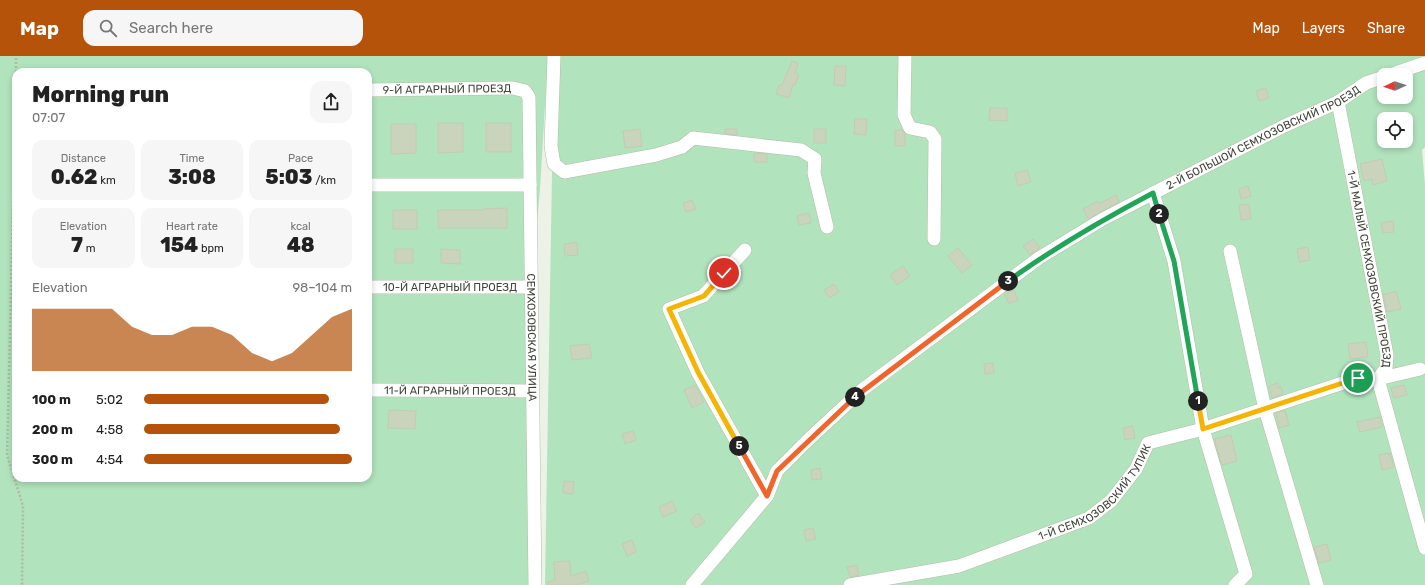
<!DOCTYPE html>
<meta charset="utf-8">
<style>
:root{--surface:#fff;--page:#f6f6f6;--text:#222;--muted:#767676;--accent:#b45309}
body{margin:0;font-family:Rubik,sans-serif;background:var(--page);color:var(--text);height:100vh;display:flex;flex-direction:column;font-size:15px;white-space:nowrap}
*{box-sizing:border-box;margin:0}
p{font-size:13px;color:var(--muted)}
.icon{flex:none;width:22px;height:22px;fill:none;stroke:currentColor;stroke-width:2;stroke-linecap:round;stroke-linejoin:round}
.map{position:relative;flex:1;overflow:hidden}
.panel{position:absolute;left:12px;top:12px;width:360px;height:414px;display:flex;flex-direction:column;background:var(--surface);border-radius:12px;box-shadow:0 2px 6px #0003}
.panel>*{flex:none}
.needle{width:26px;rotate:267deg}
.fabs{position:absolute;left:1377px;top:12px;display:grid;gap:8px}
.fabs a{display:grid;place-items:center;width:36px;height:36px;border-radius:8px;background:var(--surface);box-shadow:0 2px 6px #0003;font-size:20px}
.pin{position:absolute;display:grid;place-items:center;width:34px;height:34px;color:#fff;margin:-17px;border:2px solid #fff;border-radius:50%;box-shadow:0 1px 4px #0007}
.km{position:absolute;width:20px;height:20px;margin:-10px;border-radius:50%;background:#222;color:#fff;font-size:11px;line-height:20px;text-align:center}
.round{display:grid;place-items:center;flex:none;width:42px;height:42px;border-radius:12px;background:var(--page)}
.overview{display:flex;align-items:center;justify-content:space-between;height:68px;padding:0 20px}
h1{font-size:22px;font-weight:800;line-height:30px}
.figures{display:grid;grid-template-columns:repeat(3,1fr);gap:6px;height:68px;padding:4px 20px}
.figures div{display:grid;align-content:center;border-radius:10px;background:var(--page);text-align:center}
.figures b{font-size:20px;font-weight:800}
.figures small{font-size:11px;font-weight:400}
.figures p{font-size:11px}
.chart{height:112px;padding:8px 20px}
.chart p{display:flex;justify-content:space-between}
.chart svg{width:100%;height:72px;margin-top:4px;fill:var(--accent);opacity:.7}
ul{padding:0 20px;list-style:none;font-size:13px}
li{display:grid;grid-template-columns:64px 48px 1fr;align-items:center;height:30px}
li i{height:10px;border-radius:5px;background:var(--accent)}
header{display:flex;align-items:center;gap:24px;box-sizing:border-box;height:56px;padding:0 20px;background:var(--accent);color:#fff}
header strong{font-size:19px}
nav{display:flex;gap:22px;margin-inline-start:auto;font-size:14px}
.search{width:280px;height:36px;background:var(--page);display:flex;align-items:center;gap:10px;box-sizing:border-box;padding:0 14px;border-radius:12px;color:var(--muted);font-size:15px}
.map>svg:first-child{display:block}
</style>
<header>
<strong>Map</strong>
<div class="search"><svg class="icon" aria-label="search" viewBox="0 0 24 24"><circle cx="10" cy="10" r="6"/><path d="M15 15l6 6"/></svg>Search here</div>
<nav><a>Map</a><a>Layers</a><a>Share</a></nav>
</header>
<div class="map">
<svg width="1425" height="529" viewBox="0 0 1425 529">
<rect width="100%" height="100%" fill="#ecf2e6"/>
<path fill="#b1e3bd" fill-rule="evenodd" d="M0,0H548L540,133L531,231L535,529H0ZM16,16H368V422H16Z
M554,0H1425V91L1422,94L1425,129V529H545ZM1384,19H1406V41H1384ZM1384,63H1406V85H1384Z"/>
<path fill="#cad3bc" stroke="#c2cdb0" d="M792,5L798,7L795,17L799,19L795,29L793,28L789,42L776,38L779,29H782Z
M835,10H846L845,30L834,29Z
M1266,32L1269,42L1259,45L1256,35Z
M990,52H1007V65L989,64Z
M855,63H867L866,79L854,78Z
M438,67H463V96L438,97Z
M486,67H511V96H486Z
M391,68H416V97L391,98Z
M640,73L642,90L625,92L623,75Z
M725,73H737V79L725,78Z
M814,73H826V87H814Z
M895,74H902L905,78V90H895Z
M754,97L767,98V106H754Z
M1382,103L1387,125L1373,129L1372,123L1364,125L1360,108Z
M1027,114L1031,126L1018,130L1015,117Z
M1248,130L1251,140L1241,143L1239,133Z
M1116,139L1119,146L1088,163L1083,153L1098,145L1099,148Z
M692,144L696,153L686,156L683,147Z
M1249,148L1251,163L1241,164L1239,149Z
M507,152V172H438V154H483V153Z
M393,154H417V173H393Z
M809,157L811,167L799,169L797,160Z
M1393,165L1394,176L1383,177L1381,167Z
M1033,183L1040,192L1030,199L1023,190Z
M577,186L578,199L565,200L564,188Z
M1308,191L1310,204L1299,206L1297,193Z
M958,192L972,209L962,217L948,200Z
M395,193H413V207H395Z
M441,193L460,194V208L441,207Z
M903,210L910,220L897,229L890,219Z
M834,228L839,236L829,242L824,234Z
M1014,234L1018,244L1009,248L1005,238Z
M1396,235L1401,253L1387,256L1383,239Z
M1366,286L1368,301L1350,303L1348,288Z
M589,288L592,302L572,304L570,290Z
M993,307L994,317L985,318L984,308Z
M1278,327L1279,332L1281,331L1283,338L1272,342L1269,330Z
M695,329L704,346L692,352L684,334Z
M1404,329L1407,339L1394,342L1391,332Z
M389,354L416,355L415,373L388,372Z
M1285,354L1289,369L1279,372L1276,357Z
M1380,361L1382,371L1360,376L1357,366Z
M1133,370L1135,382L1125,384L1123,372Z
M633,375L636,384L625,388L622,378Z
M1231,379L1237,405L1222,409L1214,383Z
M1390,397L1394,411L1382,414L1379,399Z
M820,412L822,423L812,424L811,414Z
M564,425L574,426L573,438L563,437Z
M672,445L677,455L663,461L659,451Z
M698,457L705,466L696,472L690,464Z
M813,472L816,483L806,485L804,474Z
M632,484L636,496L627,500L622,488Z
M1327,488L1331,504L1319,507L1314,491Z
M570,505L571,520L586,515L589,525L576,529H548V526L555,524L554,506Z
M857,509L859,519L850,521L847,511Z"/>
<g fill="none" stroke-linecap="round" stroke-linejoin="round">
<defs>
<g id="minor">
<path d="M554,0L551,90L554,108L564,116L656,99L682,91L693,82L801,94L815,103L814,117L827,171"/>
<path d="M905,0L904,59L910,72L930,76L935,83L934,183"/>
<path d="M1390,19L1425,7"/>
<path id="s1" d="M368,34L513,32L525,35L529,41L535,529"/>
<path id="s2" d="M1338,46L1387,299L1386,312L1378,323L1425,492"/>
<path d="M368,129H530"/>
<path d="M1153,137L1174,205L1203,373L1246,518L1235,529"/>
<path d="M745,194L703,240L669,253L698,317L767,440"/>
<path d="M1230,195L1265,353L1317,529"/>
<path id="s3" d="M368,231H531"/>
<path id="s4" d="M368,334L532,335"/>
<path id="s5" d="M692,529L767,440L777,415L809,383L862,334L1039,202L1103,163L1284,70L1338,46L1366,27L1384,21"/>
<path id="s6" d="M850,529L959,510L1089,462L1111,445L1136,413L1148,387L1203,373L1358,322L1378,323L1420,313"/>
</g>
</defs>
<use href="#minor" stroke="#b5bca9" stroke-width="14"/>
<path stroke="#afbd9c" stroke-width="2.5" stroke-dasharray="2 2" stroke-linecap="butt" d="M16,16V0
M16,21L7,399L23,450L22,529"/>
<use href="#minor" stroke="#fff" stroke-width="13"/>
</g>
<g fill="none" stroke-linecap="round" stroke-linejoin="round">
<defs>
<path id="split-1" d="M1198,345L1203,373L1358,322"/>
<path id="split-2" d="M1159,158L1174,205L1198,345"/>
<path id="split-3" d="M1008,225C1054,192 1102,164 1153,137L1159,158"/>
<path id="split-4" d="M855,341L1008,225"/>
<path id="split-5" d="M739,390L767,440L777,415L855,341"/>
<path id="split-6" d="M724,217L704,240L669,253L698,316L739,390"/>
</defs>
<use href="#split-1" stroke="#fff" stroke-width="8"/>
<use href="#split-2" stroke="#fff" stroke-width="8"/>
<use href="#split-3" stroke="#fff" stroke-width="8"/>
<use href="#split-4" stroke="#fff" stroke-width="8"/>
<use href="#split-5" stroke="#fff" stroke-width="8"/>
<use href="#split-6" stroke="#fff" stroke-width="8"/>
<use href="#split-1" stroke="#f5b400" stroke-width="5"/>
<use href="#split-2" stroke="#22a559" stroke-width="5"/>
<use href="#split-3" stroke="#22a559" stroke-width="5"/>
<use href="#split-4" stroke="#f0652b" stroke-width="5"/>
<use href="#split-5" stroke="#f0652b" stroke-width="5"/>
<use href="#split-6" stroke="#f5b400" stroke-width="5"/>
</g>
<g text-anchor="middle" stroke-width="4" stroke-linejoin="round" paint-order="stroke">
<g font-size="11" fill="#3f4436" stroke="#fff">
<text dy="4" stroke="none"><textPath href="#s1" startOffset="79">9-Й АГРАРНЫЙ ПРОЕЗД</textPath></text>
<text dy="4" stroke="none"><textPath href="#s5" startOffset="736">2-Й БОЛЬШОЙ СЕМХОЗОВСКИЙ ПРОЕЗД</textPath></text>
<text dy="4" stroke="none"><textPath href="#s2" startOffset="170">1-Й МАЛЫЙ СЕМХОЗОВСКИЙ ПРОЕЗД</textPath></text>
<text dy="4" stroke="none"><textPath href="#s3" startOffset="82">10-Й АГРАРНЫЙ ПРОЕЗД</textPath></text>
<text dy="4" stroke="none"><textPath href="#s1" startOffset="405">СЕМХОЗОВСКАЯ УЛИЦА</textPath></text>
<text dy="4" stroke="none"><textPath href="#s4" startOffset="82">11-Й АГРАРНЫЙ ПРОЕЗД</textPath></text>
<text dy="4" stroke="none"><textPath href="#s6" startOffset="270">1-Й СЕМХОЗОВСКИЙ ТУПИК</textPath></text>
</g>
</g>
</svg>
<div class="fabs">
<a><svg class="needle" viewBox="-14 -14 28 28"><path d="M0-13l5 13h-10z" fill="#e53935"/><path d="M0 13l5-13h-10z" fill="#767676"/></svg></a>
<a><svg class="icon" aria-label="locate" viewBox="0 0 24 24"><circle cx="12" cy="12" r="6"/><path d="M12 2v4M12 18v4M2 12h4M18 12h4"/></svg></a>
</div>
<div class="pin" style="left:1358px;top:322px;background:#1e9e55"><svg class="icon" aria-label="arrive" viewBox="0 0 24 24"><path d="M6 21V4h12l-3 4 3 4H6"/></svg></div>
<div class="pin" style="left:724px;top:217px;background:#d93025"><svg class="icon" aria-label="check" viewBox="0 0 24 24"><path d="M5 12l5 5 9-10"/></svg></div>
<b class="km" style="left:1198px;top:345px">1</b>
<b class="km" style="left:1159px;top:158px">2</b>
<b class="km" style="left:1008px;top:225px">3</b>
<b class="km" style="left:855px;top:341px">4</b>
<b class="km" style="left:739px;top:390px">5</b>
<section class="panel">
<div class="overview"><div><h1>Morning run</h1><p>07:07</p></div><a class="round"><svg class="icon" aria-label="share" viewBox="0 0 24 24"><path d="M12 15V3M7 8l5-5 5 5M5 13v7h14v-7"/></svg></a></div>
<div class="figures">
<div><p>Distance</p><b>0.62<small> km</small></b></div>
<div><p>Time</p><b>3:08</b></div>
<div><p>Pace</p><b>5:03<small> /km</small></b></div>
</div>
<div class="figures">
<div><p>Elevation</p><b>7<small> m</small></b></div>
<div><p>Heart rate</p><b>154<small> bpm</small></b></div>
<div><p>kcal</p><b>48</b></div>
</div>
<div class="chart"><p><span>Elevation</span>98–104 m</p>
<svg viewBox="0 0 160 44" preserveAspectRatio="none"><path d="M0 44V6L10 6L20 6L30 6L40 6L50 17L60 22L70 22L80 17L90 17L100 22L110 33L120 38L130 33L140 22L150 11L160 6V44z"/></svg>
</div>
<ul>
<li><b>100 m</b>5:02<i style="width:89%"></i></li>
<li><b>200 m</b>4:58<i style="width:94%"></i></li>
<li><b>300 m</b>4:54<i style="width:100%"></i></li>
</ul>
</section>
</div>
